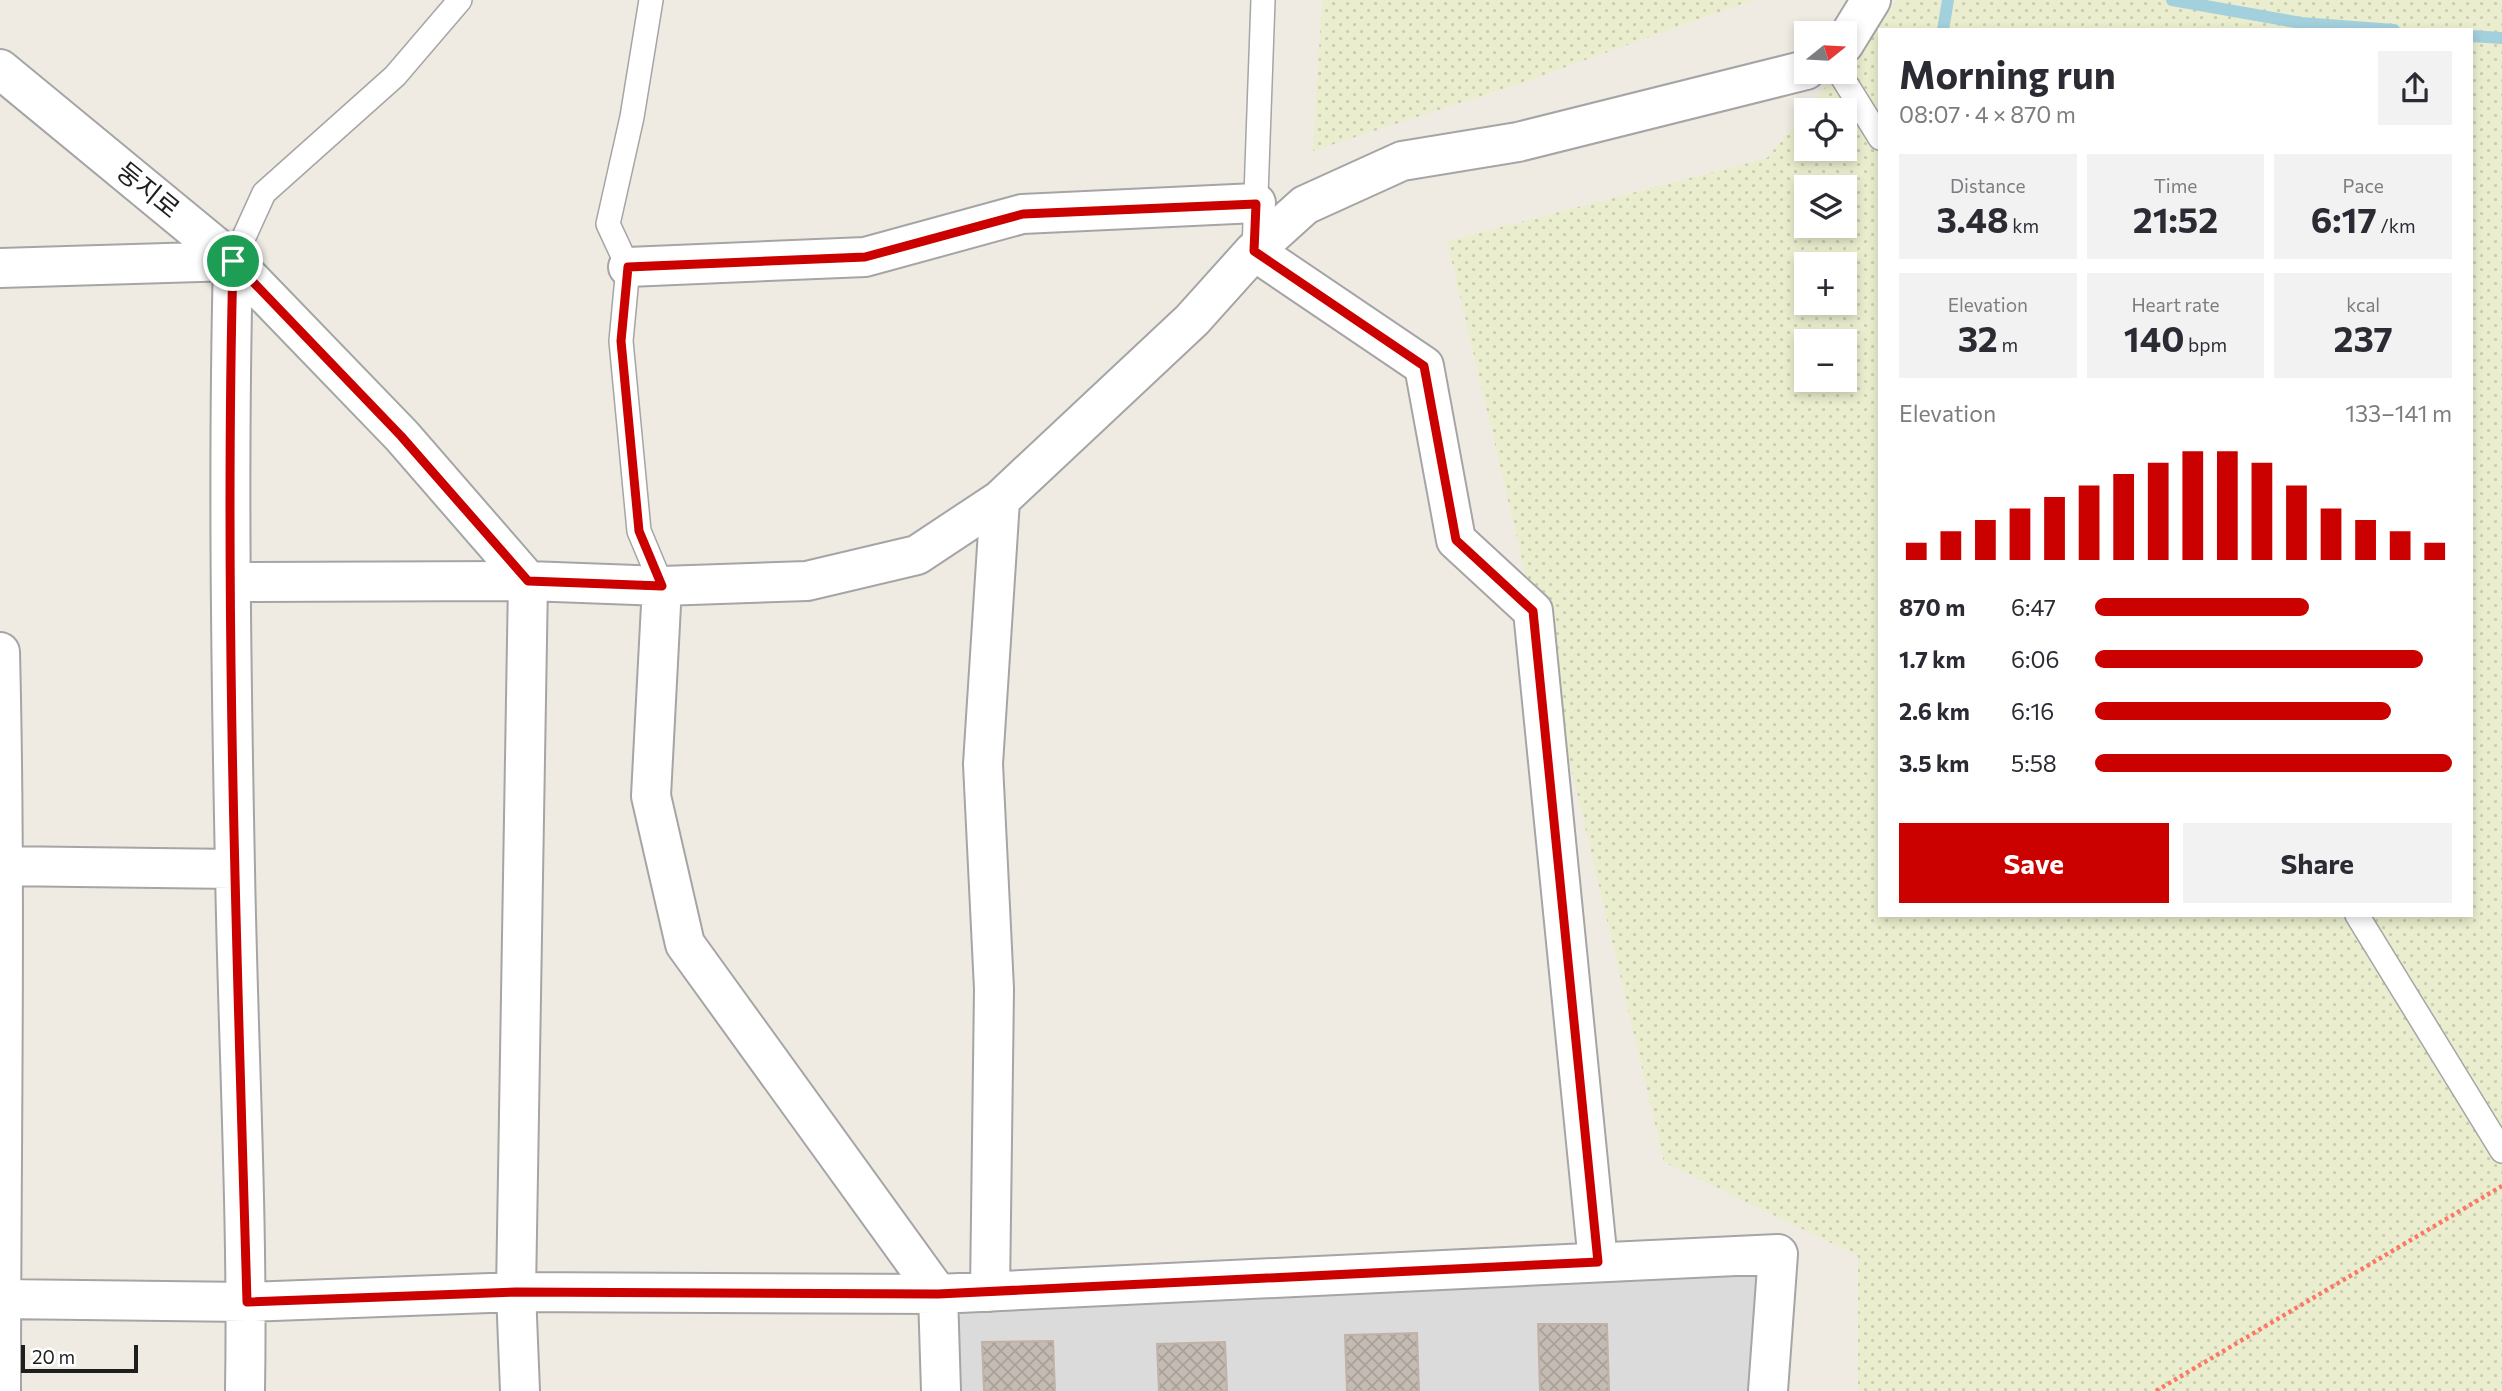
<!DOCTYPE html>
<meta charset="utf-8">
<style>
:root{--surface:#fff;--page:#f2f2f3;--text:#2b2b33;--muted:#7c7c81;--accent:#cb0100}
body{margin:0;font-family:Commissioner,"Noto Sans KR",sans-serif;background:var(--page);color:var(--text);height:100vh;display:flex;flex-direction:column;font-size:26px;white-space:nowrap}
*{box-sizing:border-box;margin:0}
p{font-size:23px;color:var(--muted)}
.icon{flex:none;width:38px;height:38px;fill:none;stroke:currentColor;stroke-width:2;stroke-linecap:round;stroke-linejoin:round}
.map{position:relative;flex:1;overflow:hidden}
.side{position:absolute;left:1878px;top:28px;width:595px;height:889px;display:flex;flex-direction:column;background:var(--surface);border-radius:0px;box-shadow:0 4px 10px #0003}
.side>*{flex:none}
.needle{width:46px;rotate:72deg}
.tools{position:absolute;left:1794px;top:21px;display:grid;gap:14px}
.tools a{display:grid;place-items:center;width:63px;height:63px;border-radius:0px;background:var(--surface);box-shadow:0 4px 10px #0003;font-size:35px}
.scale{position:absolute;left:21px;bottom:18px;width:117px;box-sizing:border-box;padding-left:7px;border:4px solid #1e1e1e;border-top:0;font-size:19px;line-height:24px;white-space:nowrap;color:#1e1e1e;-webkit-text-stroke:5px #fff;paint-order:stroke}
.pin{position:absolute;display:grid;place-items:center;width:60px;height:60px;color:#fff;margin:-30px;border:4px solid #fff;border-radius:50%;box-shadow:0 2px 7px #0007}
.round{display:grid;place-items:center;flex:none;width:74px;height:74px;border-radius:0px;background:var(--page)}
.head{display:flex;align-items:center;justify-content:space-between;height:119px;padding:0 21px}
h1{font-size:38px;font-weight:700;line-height:52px}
.stats{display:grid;grid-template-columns:repeat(3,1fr);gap:10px;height:119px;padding:7px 21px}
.stats div{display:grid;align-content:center;border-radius:0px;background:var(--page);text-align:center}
.stats b{font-size:35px;font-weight:700}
.stats small{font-size:19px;font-weight:400}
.stats p{font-size:19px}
.chart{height:196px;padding:14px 21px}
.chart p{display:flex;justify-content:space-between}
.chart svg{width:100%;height:126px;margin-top:7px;stroke:var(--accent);stroke-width:6}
.button{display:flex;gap:14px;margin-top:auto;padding:14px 21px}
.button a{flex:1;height:80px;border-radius:0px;background:var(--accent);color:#fff;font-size:28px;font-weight:700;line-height:80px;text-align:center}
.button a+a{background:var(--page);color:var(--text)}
ul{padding:0 21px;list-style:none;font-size:23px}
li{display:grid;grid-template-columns:112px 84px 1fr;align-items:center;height:52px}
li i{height:18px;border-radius:9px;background:var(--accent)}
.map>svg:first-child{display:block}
</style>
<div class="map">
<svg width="2502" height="1391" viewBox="0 0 2502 1391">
<defs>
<pattern id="farmland-dots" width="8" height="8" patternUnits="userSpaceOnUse" patternTransform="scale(1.75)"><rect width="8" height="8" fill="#ebeece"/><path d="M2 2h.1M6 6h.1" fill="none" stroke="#c9ccb0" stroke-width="1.8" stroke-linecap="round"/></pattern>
<pattern id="building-cross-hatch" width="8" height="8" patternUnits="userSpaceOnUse" patternTransform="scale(1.75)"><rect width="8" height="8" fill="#c4bbb3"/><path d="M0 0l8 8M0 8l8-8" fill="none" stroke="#a8a09a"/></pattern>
</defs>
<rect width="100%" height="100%" fill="#efebe3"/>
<path fill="#dcdbdb" d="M1778,1254L1768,1391H940L938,1294Z"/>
<path fill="url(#farmland-dots)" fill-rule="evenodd" d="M1322,0H1753L1524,82L1313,151Z
M1898,0H2502V1391H1858V1256L1664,1162L1447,241L1767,158L1806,111V149H1844V110H1806ZM1880,30H2471V915H1880ZM1806,187H1844V226H1806ZM1806,264H1844V303H1806ZM1806,341H1844V380H1806Z"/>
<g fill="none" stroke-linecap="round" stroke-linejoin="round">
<path stroke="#a3d0dd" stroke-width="12" d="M2172,0L2301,23L2394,30
M1943,30L1948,0
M2471,36L2502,38"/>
</g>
<path fill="url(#building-cross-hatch)" stroke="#c1b2a6" stroke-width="2" d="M1538,1324H1607L1609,1391H1540Z
M1417,1333L1419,1391H1347L1345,1335Z
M1053,1341L1055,1391H984L982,1342Z
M1225,1342L1227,1391H1159L1157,1344Z"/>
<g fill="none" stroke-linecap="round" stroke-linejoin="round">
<defs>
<path id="service" d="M651,0L632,117L608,224L628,267L621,341L639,531L662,586
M1839,72L1880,138
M1254,251L1263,0
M233,261L264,193L395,76L460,0
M2357,915L2502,1151"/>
<path id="minor" d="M1844,44L1871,0
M0,69L233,261C228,463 231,666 235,869C238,1043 248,1217 245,1391
M1254,251L1424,366L1456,540L1533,611L1598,1262
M628,267L865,257L1022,214L1256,203
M0,268L233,261L402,436L528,581L662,586L807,581L917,555L1000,500L1192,320L1254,251L1305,205L1402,161L1518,142L1806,70
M232,582L528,581L516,1292L520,1391
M662,586L651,796L685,944L938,1294L941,1391
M0,652C6,898 1,1144 1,1391
M0,866L235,869
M990,1292L994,989L983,764L1000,500
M0,1299L247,1302L516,1292L938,1294L1778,1254L1768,1391"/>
</defs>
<use href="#service" stroke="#a5a5a5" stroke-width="26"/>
<use href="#minor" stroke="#a5a5a5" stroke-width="42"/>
<path stroke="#fb7868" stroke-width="4.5" stroke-dasharray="3.5 3.5" stroke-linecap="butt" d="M2156,1391L2502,1186"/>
<use href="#service" stroke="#fff" stroke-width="23"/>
<use href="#minor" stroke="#fff" stroke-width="38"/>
</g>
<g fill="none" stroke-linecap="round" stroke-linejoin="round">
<defs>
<path id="route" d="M1256,204L1254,251L1424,366L1456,540L1533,611L1598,1262L938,1294L516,1292L247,1302C237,955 224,608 233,261L401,436L528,581L662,586L639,531L621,341L628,267L865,257L1023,214Z"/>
</defs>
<use href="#route" stroke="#fff" stroke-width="14"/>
<use href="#route" stroke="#cb0100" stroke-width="9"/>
</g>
<g text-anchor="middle" stroke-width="7" stroke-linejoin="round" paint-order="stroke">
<g font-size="26" fill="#1e1e1e" stroke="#fff">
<text transform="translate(148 190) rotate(39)" y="9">둥지로</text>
</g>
</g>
</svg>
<div class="tools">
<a><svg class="needle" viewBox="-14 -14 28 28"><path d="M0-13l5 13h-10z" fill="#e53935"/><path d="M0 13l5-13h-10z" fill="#7c7c81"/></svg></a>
<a><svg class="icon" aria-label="locate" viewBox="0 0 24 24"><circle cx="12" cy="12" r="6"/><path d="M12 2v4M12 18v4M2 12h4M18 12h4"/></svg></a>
<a><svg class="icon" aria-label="layers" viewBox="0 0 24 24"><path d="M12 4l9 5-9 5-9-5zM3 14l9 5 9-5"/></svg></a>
<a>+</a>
<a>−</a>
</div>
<div class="scale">20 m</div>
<div class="pin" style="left:233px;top:261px;background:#1e9e55"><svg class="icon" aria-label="arrive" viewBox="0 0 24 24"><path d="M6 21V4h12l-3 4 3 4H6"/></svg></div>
<section class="side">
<div class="head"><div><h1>Morning run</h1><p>08:07 · 4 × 870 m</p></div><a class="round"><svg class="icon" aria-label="share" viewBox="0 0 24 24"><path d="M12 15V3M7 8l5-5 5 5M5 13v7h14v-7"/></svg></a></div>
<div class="stats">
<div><p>Distance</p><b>3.48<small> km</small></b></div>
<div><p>Time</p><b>21:52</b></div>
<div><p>Pace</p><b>6:17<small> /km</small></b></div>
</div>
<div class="stats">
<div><p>Elevation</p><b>32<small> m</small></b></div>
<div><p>Heart rate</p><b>140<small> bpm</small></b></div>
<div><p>kcal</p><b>237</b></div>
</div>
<div class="chart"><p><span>Elevation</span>133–141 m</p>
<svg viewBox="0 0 160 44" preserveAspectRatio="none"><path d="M5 44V38M15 44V34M25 44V30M35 44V26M45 44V22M55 44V18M65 44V14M75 44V10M85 44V6M95 44V6M105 44V10M115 44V18M125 44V26M135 44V30M145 44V34M155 44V38"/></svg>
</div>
<ul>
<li><b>870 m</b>6:47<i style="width:60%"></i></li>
<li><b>1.7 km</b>6:06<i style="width:92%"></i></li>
<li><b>2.6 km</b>6:16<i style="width:83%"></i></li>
<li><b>3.5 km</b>5:58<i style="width:100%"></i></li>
</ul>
<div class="button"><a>Save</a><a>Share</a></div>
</section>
</div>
